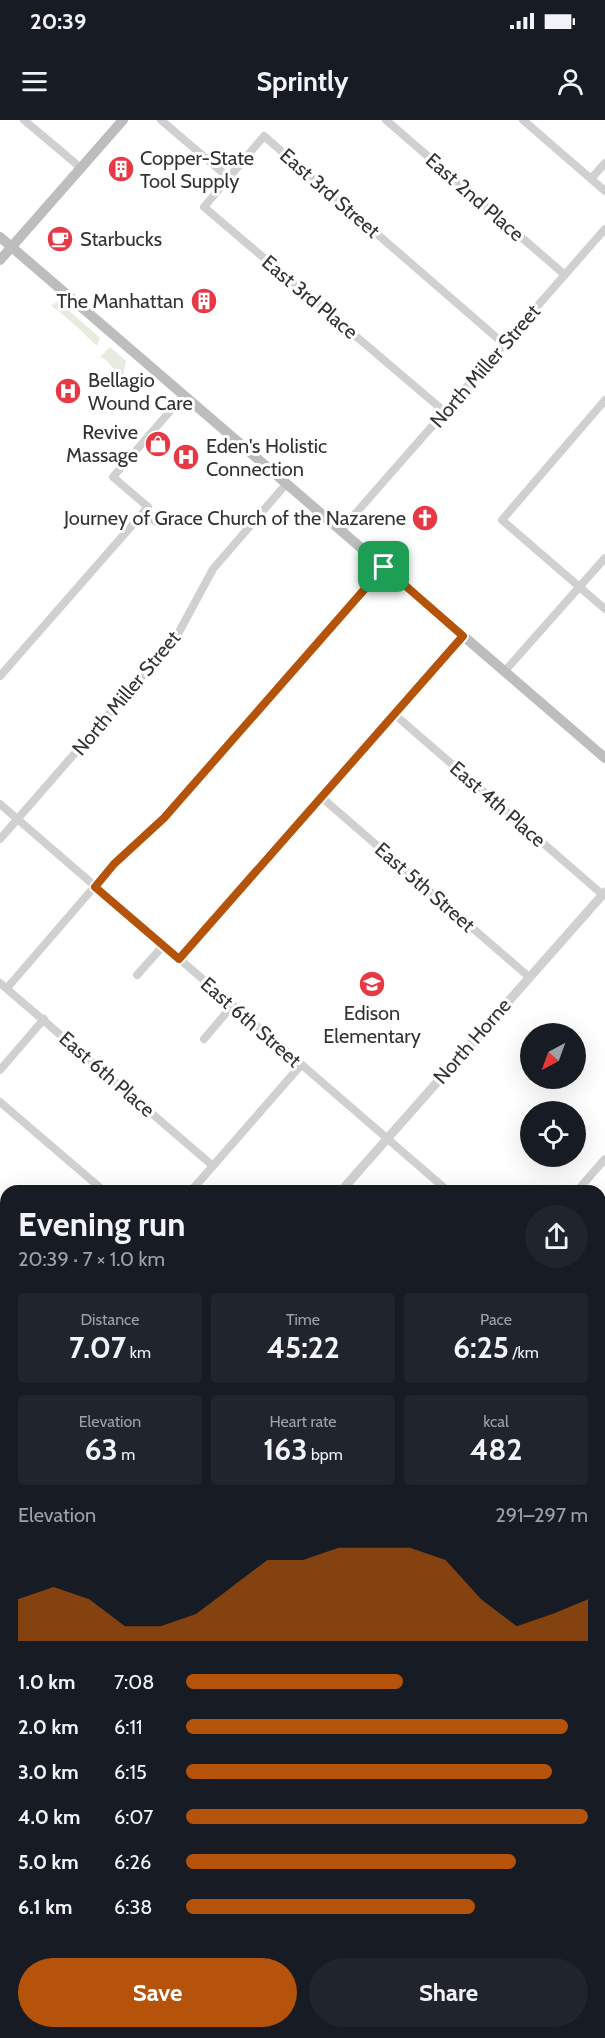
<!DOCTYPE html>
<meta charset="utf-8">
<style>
:root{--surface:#171b24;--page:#20242c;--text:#f1f3f6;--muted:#9ea1a6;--accent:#b45309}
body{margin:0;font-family:Cabin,sans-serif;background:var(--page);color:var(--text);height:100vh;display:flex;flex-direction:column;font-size:22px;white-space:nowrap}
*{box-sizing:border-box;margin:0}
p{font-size:20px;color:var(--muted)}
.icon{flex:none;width:33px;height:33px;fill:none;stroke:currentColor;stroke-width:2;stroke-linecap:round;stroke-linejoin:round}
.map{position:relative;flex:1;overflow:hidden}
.sheet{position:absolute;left:0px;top:1065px;width:606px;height:854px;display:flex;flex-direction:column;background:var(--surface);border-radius:18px 18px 0 0;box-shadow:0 6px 24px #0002}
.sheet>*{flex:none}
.needle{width:39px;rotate:221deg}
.controls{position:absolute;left:520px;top:903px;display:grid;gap:12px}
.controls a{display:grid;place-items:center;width:66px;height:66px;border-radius:50%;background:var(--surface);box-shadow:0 6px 24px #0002;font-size:30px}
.pin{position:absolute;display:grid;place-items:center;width:51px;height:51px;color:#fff;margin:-26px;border-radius:12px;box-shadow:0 3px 9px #0006}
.round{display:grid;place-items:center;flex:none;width:63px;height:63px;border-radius:32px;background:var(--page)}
.head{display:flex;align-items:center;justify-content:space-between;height:102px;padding:0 18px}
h1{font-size:33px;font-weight:800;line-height:45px}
.figures{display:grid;grid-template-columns:repeat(3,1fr);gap:9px;height:102px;padding:6px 18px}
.figures div{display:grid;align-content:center;border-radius:6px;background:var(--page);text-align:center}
.figures b{font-size:30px;font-weight:800}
.figures small{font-size:16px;font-weight:400}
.figures p{font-size:16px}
.chart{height:168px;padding:12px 18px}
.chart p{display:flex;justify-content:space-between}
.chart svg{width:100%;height:108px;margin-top:6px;fill:var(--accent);opacity:.7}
.primary-button{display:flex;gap:12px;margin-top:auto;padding:12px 18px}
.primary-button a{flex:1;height:69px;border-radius:36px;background:var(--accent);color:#fff;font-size:24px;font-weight:800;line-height:69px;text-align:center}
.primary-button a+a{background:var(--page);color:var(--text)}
ul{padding:0 18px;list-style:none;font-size:20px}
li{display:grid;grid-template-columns:96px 72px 1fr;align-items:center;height:45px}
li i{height:15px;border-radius:8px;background:var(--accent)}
.status{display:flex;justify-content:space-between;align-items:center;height:42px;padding:0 30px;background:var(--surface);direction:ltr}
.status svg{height:16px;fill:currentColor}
header{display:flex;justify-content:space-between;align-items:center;height:78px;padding:0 18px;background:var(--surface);font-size:27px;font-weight:800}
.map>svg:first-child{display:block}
</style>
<div class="status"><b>20:39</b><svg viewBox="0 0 49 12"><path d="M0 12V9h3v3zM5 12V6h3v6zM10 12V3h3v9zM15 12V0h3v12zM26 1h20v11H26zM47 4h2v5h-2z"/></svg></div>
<header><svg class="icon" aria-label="menu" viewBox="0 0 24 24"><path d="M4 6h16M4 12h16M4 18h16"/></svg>Sprintly<svg class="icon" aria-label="person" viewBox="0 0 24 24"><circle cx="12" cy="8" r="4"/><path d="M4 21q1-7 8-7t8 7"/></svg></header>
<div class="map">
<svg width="605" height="1918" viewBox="0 0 605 1918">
<rect width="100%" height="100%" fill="#fff"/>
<path fill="#e6ecdf" d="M58,181L100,218L97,226C82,212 68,197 51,186Z
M110,227L126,241L123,256C112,252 111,240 100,237Z
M0,1717L6,1722V1881L0,1876Z
M600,1829L605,1833V1918H513L518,1913L600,1912Z
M41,1913L203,1912V1918H48Z"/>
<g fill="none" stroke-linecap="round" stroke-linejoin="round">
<path stroke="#d0d0d0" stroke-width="8" d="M24,0L81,48
M161,0L229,58
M386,0L565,155
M523,0L605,71
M591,59L605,43
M605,280L502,400L605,489
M445,292L204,87L264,16L504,224
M144,392L156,402
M341,410L605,109
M504,552L605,438
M0,556L148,387L113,357L184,275
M394,594L603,775
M321,677L529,857
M0,684L448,1071
M0,719L165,530L179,512L213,449L287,363
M179,839L463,516
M137,855L163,826
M0,863L213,1046
M7,868L114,744L164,698L384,447
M204,919L232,886
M0,950L44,899
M0,982L104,1071
M191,1071L301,945
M577,1071L605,1039
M0,1105L6,1110
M600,1193L605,1187
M600,1201L605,1205
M600,1314L605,1318
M600,1357L605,1351
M0,1369L6,1374
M600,1505L605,1499
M600,1549L605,1554
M600,1699L605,1704
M211,1918V1912"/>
<path stroke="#d0d0d0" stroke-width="9" d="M341,1071L605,772
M0,1235L6,1240
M0,1459L6,1452
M600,1829L605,1833"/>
<path stroke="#bdbdbd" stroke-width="10" d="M0,117L605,638
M0,140L123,0"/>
</g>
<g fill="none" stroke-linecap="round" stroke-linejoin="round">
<defs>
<path id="route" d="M384,447L463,516L179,839L95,767L114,744L164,698Z"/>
</defs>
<use href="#route" stroke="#fff" stroke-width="12"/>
<use href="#route" stroke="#b45309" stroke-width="8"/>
</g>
<defs>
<symbol id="building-disc" viewBox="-11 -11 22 22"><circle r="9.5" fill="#e63946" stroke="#fff"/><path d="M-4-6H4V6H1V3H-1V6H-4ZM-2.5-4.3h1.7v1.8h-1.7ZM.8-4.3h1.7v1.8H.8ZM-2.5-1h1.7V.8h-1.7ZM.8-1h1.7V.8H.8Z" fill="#fff"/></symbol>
<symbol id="cafe-disc" viewBox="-11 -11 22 22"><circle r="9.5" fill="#e63946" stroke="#fff"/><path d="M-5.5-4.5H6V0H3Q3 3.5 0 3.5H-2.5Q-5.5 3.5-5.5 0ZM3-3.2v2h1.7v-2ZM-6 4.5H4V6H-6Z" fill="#fff"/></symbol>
<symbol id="hospital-disc" viewBox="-11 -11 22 22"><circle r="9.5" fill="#e63946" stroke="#fff"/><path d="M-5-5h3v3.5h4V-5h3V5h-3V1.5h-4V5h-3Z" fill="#fff"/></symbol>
<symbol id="shop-disc" viewBox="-11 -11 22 22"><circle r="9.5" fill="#e63946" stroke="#fff"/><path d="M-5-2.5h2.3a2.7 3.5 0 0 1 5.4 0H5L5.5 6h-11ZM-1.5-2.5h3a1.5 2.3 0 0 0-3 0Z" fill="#fff"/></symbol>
<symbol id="church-disc" viewBox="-11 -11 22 22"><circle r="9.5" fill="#e63946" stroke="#fff"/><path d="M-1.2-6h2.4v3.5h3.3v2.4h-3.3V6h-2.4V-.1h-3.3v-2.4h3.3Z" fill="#fff"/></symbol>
<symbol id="school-disc" viewBox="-11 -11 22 22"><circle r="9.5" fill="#e63946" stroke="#fff"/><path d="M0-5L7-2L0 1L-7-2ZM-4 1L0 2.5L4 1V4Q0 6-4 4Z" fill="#fff"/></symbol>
</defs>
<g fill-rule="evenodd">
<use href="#building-disc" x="106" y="34" width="30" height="30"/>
<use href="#cafe-disc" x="45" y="104" width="30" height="30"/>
<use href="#building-disc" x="189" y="166" width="30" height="30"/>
<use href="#hospital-disc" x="53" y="256" width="30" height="30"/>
<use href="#shop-disc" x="143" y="309" width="30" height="30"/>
<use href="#hospital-disc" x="171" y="322" width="30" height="30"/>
<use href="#church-disc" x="410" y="383" width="30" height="30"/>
<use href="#school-disc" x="357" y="849" width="30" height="30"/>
</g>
<g text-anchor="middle" stroke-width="6" stroke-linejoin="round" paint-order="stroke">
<g font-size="20" fill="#333" stroke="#fff" text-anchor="start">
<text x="140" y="45">Copper-State<tspan x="140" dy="23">Tool Supply</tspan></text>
<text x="80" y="126">Starbucks</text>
<text x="184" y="188" text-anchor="end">The Manhattan</text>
<text x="88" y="267">Bellagio<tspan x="88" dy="23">Wound Care</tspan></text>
<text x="138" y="319" text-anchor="end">Revive<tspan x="138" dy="23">Massage</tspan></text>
<text x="206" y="333">Eden's Holistic<tspan x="206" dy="23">Connection</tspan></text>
<text x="406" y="405" text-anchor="end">Journey of Grace Church of the Nazarene</text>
<text x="372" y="900" text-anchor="middle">Edison<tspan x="372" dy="23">Elementary</tspan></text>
</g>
<g font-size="20" fill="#333" stroke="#fff">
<text transform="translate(330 73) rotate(41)" y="7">East 3rd Street</text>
<text transform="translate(475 77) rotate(41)" y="7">East 2nd Place</text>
<text transform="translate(310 177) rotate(40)" y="7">East 3rd Place</text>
<text transform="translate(485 246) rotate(-49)" y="7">North Miller Street</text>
<text transform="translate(126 573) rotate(-50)" y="7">North Miller Street</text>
<text transform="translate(498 684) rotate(41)" y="7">East 4th Place</text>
<text transform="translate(425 767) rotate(41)" y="7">East 5th Street</text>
<text transform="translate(251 902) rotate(41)" y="7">East 6th Street</text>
<text transform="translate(472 921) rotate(-49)" y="7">North Horne</text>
<text transform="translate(107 954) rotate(41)" y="7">East 6th Place</text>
</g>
</g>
</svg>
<div class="controls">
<a><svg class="needle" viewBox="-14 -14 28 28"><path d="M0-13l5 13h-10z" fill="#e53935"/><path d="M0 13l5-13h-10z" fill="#9ea1a6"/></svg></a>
<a><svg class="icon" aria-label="locate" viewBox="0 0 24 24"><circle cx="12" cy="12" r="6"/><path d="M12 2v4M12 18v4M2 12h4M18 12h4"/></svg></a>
</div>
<div class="pin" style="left:384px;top:447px;background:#1e9e55"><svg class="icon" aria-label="arrive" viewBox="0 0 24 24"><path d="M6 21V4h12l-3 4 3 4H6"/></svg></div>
<section class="sheet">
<div class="head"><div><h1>Evening run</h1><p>20:39 · 7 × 1.0 km</p></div><a class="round"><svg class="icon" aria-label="share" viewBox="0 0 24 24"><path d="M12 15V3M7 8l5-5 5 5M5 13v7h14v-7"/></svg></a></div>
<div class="figures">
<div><p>Distance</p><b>7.07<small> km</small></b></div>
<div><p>Time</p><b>45:22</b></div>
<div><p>Pace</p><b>6:25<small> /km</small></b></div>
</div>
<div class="figures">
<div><p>Elevation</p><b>63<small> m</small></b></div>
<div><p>Heart rate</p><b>163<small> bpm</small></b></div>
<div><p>kcal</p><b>482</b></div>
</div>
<div class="chart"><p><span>Elevation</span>291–297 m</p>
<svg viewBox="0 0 160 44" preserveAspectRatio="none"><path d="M0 44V27L10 22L20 27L30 38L40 38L50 33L60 22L70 11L80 11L90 6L100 6L110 6L120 11L130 27L140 38L150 33L160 27V44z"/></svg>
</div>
<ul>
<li><b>1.0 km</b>7:08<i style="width:54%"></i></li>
<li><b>2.0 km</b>6:11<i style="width:95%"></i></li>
<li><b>3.0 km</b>6:15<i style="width:91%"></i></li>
<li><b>4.0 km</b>6:07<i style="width:100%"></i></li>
<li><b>5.0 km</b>6:26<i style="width:82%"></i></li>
<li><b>6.1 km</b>6:38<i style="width:72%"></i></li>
</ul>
<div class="primary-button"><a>Save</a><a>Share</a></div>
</section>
</div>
